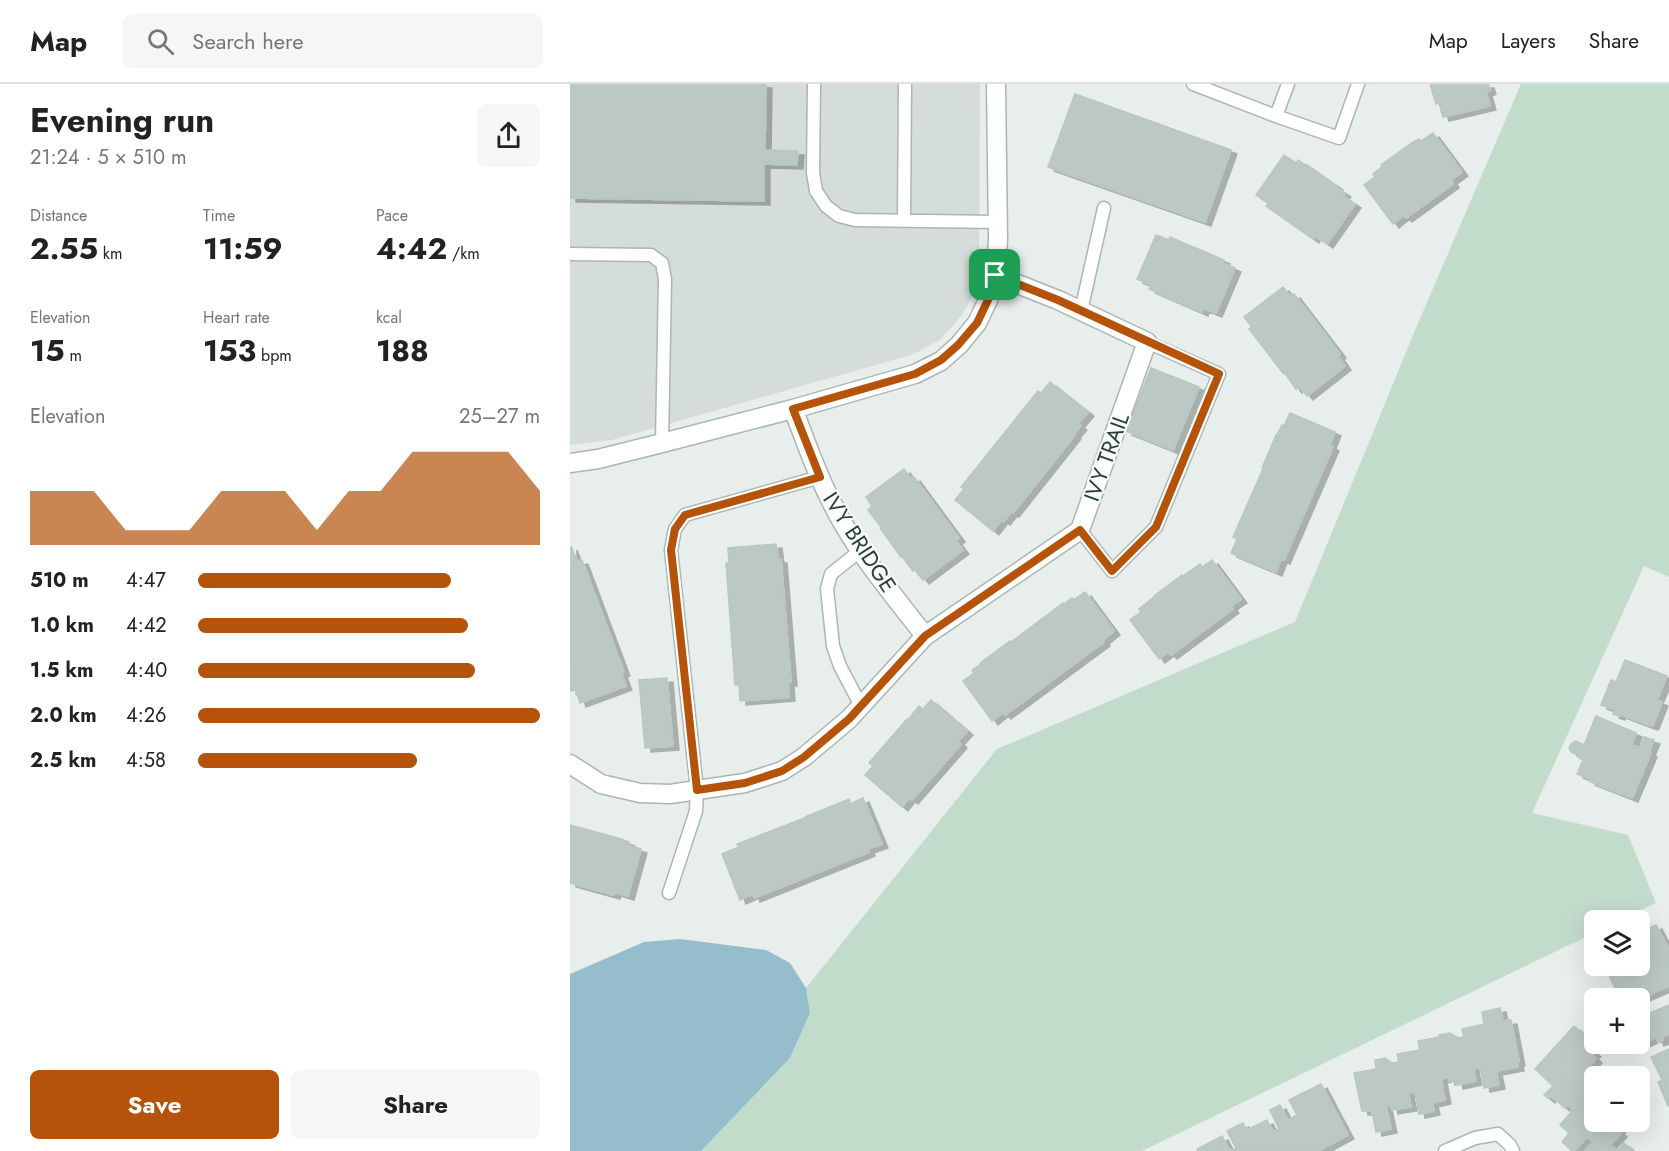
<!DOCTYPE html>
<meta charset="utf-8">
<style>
:root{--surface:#fff;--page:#f6f6f6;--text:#222;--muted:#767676;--line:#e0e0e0;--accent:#b45309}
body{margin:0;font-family:Jost,sans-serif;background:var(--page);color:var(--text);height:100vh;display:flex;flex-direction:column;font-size:22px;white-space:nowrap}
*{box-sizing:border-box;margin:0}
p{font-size:20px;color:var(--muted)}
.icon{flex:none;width:33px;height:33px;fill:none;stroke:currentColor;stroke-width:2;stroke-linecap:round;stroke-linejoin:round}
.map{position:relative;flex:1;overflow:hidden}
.side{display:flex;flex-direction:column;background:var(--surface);width:570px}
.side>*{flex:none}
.buttons{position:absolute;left:1014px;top:826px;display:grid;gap:12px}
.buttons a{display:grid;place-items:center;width:66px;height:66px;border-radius:9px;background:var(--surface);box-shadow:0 6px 24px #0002;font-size:30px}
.pin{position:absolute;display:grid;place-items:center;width:51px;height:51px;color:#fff;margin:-26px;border-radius:12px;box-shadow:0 3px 9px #0006}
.round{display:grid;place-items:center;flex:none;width:63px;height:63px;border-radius:9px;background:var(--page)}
.summary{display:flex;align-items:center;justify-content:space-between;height:102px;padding:0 30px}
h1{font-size:33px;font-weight:700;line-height:45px}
.stats{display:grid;grid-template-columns:repeat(3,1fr);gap:9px;height:102px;padding:6px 30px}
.stats div{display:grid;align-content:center}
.stats b{font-size:30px;font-weight:700}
.stats small{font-size:16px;font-weight:400}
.stats p{font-size:16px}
.chart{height:168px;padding:12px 30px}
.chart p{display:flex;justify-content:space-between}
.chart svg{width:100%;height:108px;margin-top:6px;fill:var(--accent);opacity:.7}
.cta{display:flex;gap:12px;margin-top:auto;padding:12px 30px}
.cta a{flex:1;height:69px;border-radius:9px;background:var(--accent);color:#fff;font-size:24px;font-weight:700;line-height:69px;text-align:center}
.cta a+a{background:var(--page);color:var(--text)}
ul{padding:0 30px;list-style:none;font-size:20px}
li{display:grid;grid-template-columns:96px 72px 1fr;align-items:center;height:45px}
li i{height:15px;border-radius:8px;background:var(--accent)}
header{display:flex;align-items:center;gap:36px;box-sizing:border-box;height:84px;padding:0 30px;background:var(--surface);border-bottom:2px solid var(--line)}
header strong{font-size:28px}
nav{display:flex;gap:33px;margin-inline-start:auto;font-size:21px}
.search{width:420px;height:54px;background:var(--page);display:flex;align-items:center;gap:15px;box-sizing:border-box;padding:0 21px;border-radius:9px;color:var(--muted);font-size:22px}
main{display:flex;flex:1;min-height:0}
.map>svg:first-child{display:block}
</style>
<header>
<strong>Map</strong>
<div class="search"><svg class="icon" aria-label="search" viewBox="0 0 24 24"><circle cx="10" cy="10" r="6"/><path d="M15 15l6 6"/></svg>Search here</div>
<nav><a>Map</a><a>Layers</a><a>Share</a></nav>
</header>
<main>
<section class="side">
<div class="summary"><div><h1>Evening run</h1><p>21:24 · 5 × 510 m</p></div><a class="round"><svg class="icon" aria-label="share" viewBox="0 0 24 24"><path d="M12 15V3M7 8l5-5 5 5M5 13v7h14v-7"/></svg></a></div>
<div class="stats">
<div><p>Distance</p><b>2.55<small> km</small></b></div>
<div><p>Time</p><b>11:59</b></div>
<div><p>Pace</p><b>4:42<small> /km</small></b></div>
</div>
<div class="stats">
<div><p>Elevation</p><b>15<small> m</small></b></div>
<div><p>Heart rate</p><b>153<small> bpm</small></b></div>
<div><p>kcal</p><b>188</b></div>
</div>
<div class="chart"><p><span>Elevation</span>25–27 m</p>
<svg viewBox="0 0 160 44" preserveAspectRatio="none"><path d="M0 44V22L10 22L20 22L30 38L40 38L50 38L60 22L70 22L80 22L90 38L100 22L110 22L120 6L130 6L140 6L150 6L160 22V44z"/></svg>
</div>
<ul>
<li><b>510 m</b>4:47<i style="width:74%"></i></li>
<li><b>1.0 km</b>4:42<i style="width:79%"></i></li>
<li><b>1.5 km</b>4:40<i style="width:81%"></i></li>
<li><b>2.0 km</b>4:26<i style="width:100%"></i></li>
<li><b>2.5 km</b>4:58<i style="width:64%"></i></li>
</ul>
<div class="cta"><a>Save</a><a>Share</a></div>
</section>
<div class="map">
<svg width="1099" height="1067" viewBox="0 0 1099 1067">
<defs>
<filter id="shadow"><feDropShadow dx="6" dy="4" stdDeviation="0" flood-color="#0004"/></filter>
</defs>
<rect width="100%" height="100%" fill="#e7eeeb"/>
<path fill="#d5ddda" d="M0,0H410L409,185L402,213L392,231L371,255L344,270L42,356L0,361Z"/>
<path fill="#c2dccc" d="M951,0H1099V493L1074,482L962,729L1058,751L1086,819L1048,837H1024V849L572,1067H131L220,974L240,929L236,904L427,665L725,538L846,244Z"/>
<path fill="#95bdcc" d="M110,855L196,866L220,879L236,904L240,929L220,974L131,1067H0V890L74,858Z"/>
<path fill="#bcc8c5" stroke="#b9c7c3" stroke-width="1.5" filter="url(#shadow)" d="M0,0H196L195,66L228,67L227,81L194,80V117L0,114Z
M860,0H918L920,6L916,8L920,22L873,33L869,19L866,20Z
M505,10L661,66L635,138L478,83Z
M863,49L892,88L881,96L883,100L836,134L834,131L823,140L794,101L805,93L803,90L812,83L811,81L843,58L849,55L851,57Z
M714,71L726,79L728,76L737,82V81L767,102L766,103L775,109L773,112L785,120L757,160L745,152L743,155L696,122L698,119L686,111Z
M586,151L599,156L600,153L654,176L652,179L665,184L646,229L633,224L632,228L579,205L581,201L567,195Z
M713,203L720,212L724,210L770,270L768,272L775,282L737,312L729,302L726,305L714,288L713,289L679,245L682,243L674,233Z
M581,284L629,303L603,366L556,347Z
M480,298L518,328L508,340L511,342L504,350L505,351L443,429L441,428L434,437L432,435L423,447L385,416L394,405L391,403L468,307L471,309Z
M720,329L765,348L760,361L763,363L714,476L711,475L706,488L661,469L667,455L663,453L693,385L692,384L706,351H707L712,341L714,342Z
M334,385L341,395L344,393L389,454L386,457L393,466L353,496L345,486L343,487L332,472L331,473L310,444L311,443L298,426L302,422L296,413Z
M206,460L208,475H211L221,598H218L219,613L170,617L169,601H165L156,479H159L158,464Z
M1,462L7,477L12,476L54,588L51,589L56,602L10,619L6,606L1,607L0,606Z
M642,476L671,515L661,522L663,525L601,571L598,568L589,575L560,536L571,528L569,525L584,513V512L612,491L613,492L630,480L632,483Z
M515,508L544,547L533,556L534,558L435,631L433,628L422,637L393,597L404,589L402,586L411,580L410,579L440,557L441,558L493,519L494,520L502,514L503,516Z
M1055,576L1097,592L1087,616L1092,618L1083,641L1081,642L1050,630L1049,632L1043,630L1045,626L1031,621L1041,596L1046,598Z
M97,594L103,662L75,664L69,596Z
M361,616L397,647L388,657L391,660L342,716L339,714L332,723L295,691L303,682L299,679L337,635L338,636L349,622L353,625Z
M1026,632L1066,649L1062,661L1070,664L1074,653L1084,656L1079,668L1081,669L1062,714L1019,697L1020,695L1007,690L1013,676L1009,674L1010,672L1001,668L999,664L1002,659L1006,657L1014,661Z
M293,714L312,760L298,765L299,768L184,814L183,810L170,816L152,770L169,763L167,760L235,734V733L279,715L280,720Z
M0,741L48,754L59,758L58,761L71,765L58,812L45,808L44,811L0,799Z
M1086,841L1098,864L1099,902L1069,915L1068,913L1063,915H1054L1050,905L1046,907L1035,882H1070V848Z
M1099,921V950L1092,953L1093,956L1088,958L1086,953L1071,960L1070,933Z
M930,924L933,937L941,936L949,978L947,979L948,983L926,987L929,1001L914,1004L910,983L903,985L906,997L887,1001L886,996L879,997V993L871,995L875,1016L862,1019L864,1027L849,1030L845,1008L838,1009L841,1023L822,1026L821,1021L816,1022L821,1045L806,1048L802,1027H792L784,989L806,985L805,976L815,974L822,979L829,978L827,970L850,966L848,957L870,953L869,951L880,949L888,954L894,953L892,945L914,940L912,928Z
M1004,942L1024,960L1020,964L1025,969L1022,971L1026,975L1015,987L1021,993L1025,989L1030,993H1024V1038H1046V1039L1050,1043L1048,1046L1051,1049L1040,1061L1047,1067H1015L1023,1058L1017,1053L1004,1067H1002L992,1058L999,1049L990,1041L1003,1026L998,1021L995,1024L981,1012L979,1015L974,1011L983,1002L965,985Z
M1099,965V1022H1098L1088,998L1092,996L1081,973Z
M751,1000L778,1051L748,1067H661L666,1064L657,1047L673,1039L677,1046L697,1036L703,1048L709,1045L700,1026L710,1021L718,1036L727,1031L719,1016Z
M652,1052L660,1067H628L627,1065Z
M1054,1059L1063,1067H1047Z"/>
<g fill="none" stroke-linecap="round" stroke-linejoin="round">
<defs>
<path id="lane" d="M244,0L243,89L246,107L256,122L269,132L285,136L427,138
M623,0L706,32L718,0
M706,32L769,54L788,0
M334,137L335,0
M0,170L81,171L92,179L95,195L92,359
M511,227L534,124
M510,446L542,487L586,443L649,290L577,258
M291,466L261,490L257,505L263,562L270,582L291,622
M99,809L126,727L127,706L101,466L105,445L115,431L250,393
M875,1067L905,1054L928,1050L940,1061L943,1067"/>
<path id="street" d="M223,325C235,355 245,386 260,415C284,465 321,508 355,552
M0,379L28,375L92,359L223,325L345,290L371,277L389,261L407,239L418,216L425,196L428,156L426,0
M0,680L31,700L70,709L100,710L175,699L212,687L234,673L279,635L355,552L510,446L577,258L488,216L425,191"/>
</defs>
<use href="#lane" stroke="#aab6b2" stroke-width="15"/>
<use href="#street" stroke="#aab6b2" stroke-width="21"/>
<use href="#lane" stroke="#fff" stroke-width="12"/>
<use href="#street" stroke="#fff" stroke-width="18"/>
</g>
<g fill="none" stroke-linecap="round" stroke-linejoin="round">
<defs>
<path id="route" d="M425,191L488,216L649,290L586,443L542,487L510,446L355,552L279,635L234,673L212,687L175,699L127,706L101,466L105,445L115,431L250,393L223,325L345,290L371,276L388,261L407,239L418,216Z"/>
</defs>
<use href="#route" stroke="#fff" stroke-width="12"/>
<use href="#route" stroke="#b45309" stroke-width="8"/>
</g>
<g text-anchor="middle" stroke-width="4.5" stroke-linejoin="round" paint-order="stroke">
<g font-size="22" fill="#273e3a" stroke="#f7faf9">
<text transform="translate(536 373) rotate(-70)" y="8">IVY TRAIL</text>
<text transform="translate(290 458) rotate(57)" y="8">IVY BRIDGE</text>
</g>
</g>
</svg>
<div class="buttons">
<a><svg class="icon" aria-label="layers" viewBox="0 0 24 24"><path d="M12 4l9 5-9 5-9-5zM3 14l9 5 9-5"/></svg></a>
<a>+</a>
<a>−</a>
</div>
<div class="pin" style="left:425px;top:191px;background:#1e9e55"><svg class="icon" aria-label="arrive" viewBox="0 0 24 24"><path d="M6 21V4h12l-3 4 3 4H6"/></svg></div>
</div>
</main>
